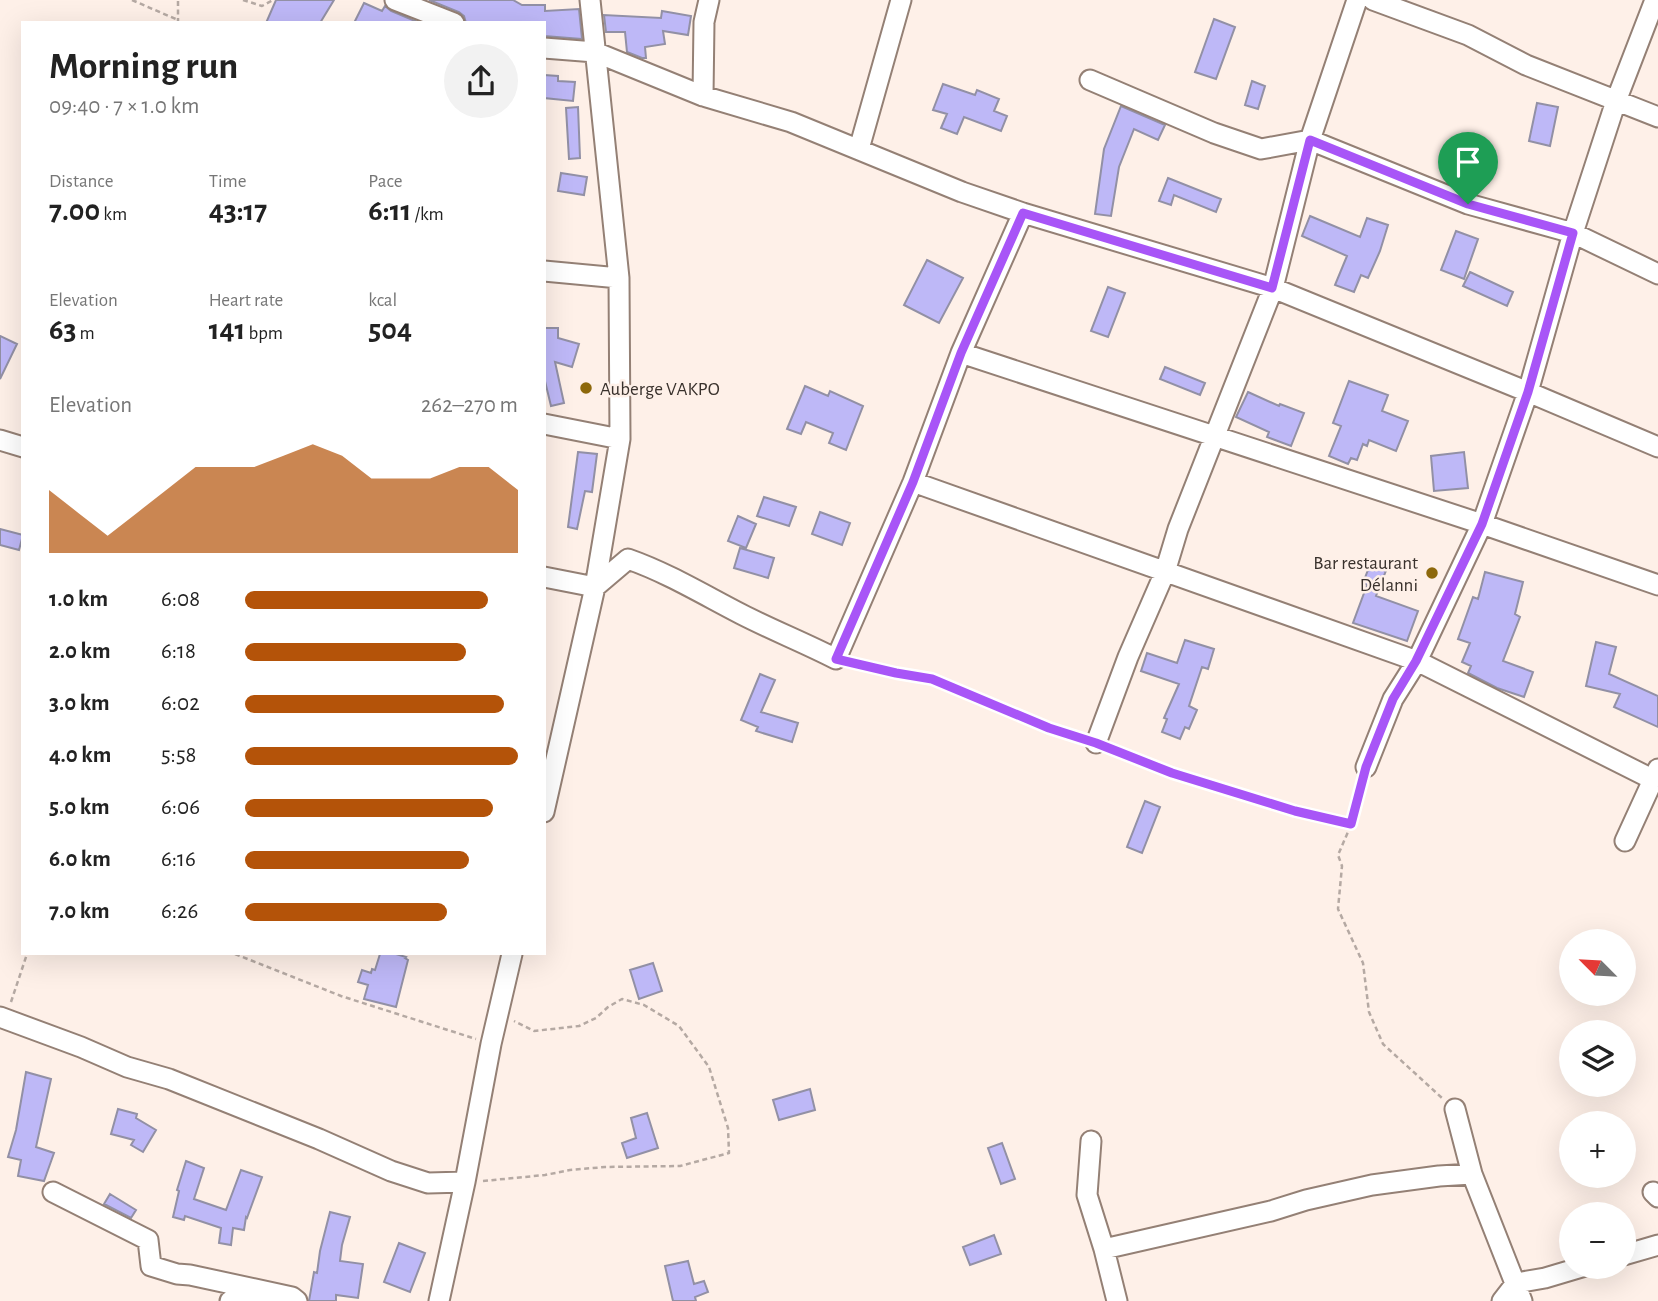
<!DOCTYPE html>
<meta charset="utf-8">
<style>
:root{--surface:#fff;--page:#f2f2f2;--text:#222;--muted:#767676;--accent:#b45309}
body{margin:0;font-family:"Alegreya Sans",sans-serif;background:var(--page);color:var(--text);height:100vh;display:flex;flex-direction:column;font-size:26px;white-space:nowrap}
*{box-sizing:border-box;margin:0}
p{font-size:23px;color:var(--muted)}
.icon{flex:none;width:38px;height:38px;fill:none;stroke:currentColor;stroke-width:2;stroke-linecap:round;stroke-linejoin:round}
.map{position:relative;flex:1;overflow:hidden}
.details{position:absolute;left:21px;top:21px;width:525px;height:934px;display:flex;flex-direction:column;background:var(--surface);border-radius:0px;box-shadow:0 7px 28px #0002}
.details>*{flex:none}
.needle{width:46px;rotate:294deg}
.tools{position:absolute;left:1559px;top:929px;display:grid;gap:14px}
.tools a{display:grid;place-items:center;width:77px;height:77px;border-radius:50%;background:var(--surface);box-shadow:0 7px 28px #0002;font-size:35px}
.pin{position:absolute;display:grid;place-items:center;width:60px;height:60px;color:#fff;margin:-72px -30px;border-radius:50% 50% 50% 0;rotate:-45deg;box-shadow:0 0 7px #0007}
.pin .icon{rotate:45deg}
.round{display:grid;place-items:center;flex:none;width:74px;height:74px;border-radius:37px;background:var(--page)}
.overview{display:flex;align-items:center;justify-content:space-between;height:119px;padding:0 28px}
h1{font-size:38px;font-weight:700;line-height:52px}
.metrics{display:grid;grid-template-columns:repeat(3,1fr);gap:10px;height:119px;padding:7px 28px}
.metrics div{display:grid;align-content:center}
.metrics b{font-size:30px;font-weight:700}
.metrics small{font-size:19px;font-weight:400}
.metrics p{font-size:19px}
.chart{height:196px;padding:14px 28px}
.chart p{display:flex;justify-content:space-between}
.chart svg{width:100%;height:126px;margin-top:7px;fill:var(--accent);opacity:.7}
ul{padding:0 28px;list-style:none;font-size:23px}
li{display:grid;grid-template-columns:112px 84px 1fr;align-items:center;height:52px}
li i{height:18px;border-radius:9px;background:var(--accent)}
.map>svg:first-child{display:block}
</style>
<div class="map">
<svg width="1658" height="1301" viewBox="0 0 1658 1301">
<rect width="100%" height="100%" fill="#fef0e8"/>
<path fill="#beb8f7" stroke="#9290a5" stroke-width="2" d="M276,0H334L320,23H266Z
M429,0H513L522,5H545V11L579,9L582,39L544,36V23H466L464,16L459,12Z
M364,3L382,11L385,6L391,11L420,23H354Z
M662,11L691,16L688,35L663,31L665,44L645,47L646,58H642L627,52L625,32H606L604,15L661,18Z
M1214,19L1235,27L1216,79L1195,72Z
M544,75L558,76V81L575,82L573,101L544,98Z
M1252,81L1265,86L1258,109L1245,105Z
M943,84L975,95L977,90L999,99L994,111L1007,116L1001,131L964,117L957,134L941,128L947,114L933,110Z
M1537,103L1558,107L1550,146L1529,141Z
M1121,106L1165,125L1158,140L1134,129L1119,167L1111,216L1095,214L1104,149Z
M578,107L580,158L569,159L566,108Z
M561,173L587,177L584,195L558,191Z
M1168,178L1221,199L1216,212L1174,195L1171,205L1159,201Z
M1310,216L1360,237L1367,218L1388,225L1380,251L1368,278L1361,275L1354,292L1335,285L1347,256L1302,236Z
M1456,231L1478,239L1464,279L1441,270Z
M927,260L963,278L939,323L904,305Z
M1470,272L1513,292L1507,306L1463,286Z
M1108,287L1125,293L1108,337L1091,331Z
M545,328H558V338L579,344L572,367L555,362L564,403L551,406L544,377Z
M0,336L17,344L0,379Z
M1165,367L1205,383L1200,395L1160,379Z
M1349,381L1388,395L1382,411L1408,421L1396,451L1369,440L1367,446L1363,444L1357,460L1351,458L1348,464L1329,456L1341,426L1333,423Z
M805,386L828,396L830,391L863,406L846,450L829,443L833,433L806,422L801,434L787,429Z
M1248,392L1279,406L1280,404L1304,413L1291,446L1267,437L1269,432L1236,417Z
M578,452L597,454L592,492L585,491L577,529L568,527Z
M1464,452L1468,488L1434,491L1431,456Z
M764,497L796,507L789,526L757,516Z
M820,512L850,523L842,545L812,534Z
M738,516L756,524L746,548L728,541Z
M0,529L23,535L19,550L0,545Z
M740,548L774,558L768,578L734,568Z
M1371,562L1387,568L1376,596L1418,611L1407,641L1353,623L1367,585L1363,583Z
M1485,572L1523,582L1515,614L1520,617L1503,661L1533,672L1524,697L1497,688L1468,673L1471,666L1462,662L1470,643L1458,639L1473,597L1478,599Z
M1185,640L1214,649L1208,669L1202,667L1189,706L1197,710L1189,729L1185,727L1180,739L1162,732L1167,719L1164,718L1179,684L1141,671L1147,653L1177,663Z
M1596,642L1616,647L1609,674L1658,696V727L1614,707L1620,694L1586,686Z
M760,674L775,680L761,712L798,723L792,742L756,731L758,727L741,720Z
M1145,801L1160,807L1142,853L1127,847Z
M380,954H396L406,957L405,958L408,960L396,1007L364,999L368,985L358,982L362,970L371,973L372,969L375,970Z
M653,963L662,991L639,999L630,970Z
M26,1072L51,1079L36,1147L54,1153L44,1181L18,1176L21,1160L8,1157L16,1130Z
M810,1089L815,1110L779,1120L773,1100Z
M118,1109L137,1114L136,1118L156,1130L143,1152L131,1145L134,1140L111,1134Z
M647,1113L658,1148L627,1158L622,1143L636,1138L631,1118Z
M1002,1143L1015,1179L1001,1184L988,1148Z
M186,1161L204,1168L194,1199L226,1210L241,1170L262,1177L247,1218L246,1217L244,1230L233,1228L231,1245L219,1243L221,1228L185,1216L184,1220L173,1217L179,1191L177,1190Z
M110,1194L136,1210L131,1218L104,1204Z
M330,1212L350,1217L342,1245L340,1261L363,1264L358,1298L336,1295V1301H309L314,1272L317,1273L320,1251Z
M994,1235L1001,1254L970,1265L963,1247Z
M399,1243L425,1253L410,1292L384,1282Z
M688,1261L694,1284L704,1281L708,1292L695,1297L696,1301H673L665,1266Z"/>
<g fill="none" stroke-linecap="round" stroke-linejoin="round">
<defs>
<path id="minor" d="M395,0L454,23
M1373,0L1468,35L1526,65L1658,117
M544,48L595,52L703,96L791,122L962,192L1023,213L1273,288L1528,392L1658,447
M1090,80L1214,133L1261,149L1310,140L1468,204L1573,233L1658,274
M703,96L704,22L709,0
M859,149L901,0
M544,271L619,278
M961,353L1482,524L1658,585
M544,424L620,439
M0,440L23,447
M913,482L1417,661L1652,779
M544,577L595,587L628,559C668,573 704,595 741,614C772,630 805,643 836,659L913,482L961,353L1023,213
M1096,743L1128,657L1165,572L1178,529L1273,288L1310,140L1357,0
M1366,767L1393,699L1417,661L1482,524L1528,392L1573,233L1616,101L1655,0
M544,812L595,587L620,439L619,278L590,0
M1625,841L1658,769
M0,1017L81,1047L127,1067L169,1079L319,1139L391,1171L428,1183L465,1182
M1455,1109L1472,1174L1522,1301
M1091,1141L1087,1195L1104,1249L1117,1301
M53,1192L148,1240L151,1266L177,1274L190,1275L292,1297L297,1301
M1653,1192L1658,1197
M1104,1249L1271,1211L1306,1200L1372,1185L1439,1176L1472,1174
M1624,1255L1658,1245
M230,1301L267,1300
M439,1301L465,1182L491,1044L512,954
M1502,1301L1516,1283L1545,1278L1582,1267"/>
</defs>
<use href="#minor" stroke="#948075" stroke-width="23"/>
<path stroke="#b5a9a3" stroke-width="2.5" stroke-dasharray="5 3.5" stroke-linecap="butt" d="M132,0L178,20
M243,0L262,6L273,0
M178,23V0
M852,663L896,673L932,679L1049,728L1080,738
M1113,750C1190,781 1270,806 1351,824L1362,784
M1351,825L1338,855L1342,866L1338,909L1363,963L1369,1012L1383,1044L1442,1098
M235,954L341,996L476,1039
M11,1002L27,954
M483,1181L545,1175L570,1170L605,1167L680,1166L729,1153L728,1128L709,1067L679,1026L644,1005L622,999L608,1007L596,1018L579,1026L534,1031L514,1021"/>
<use href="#minor" stroke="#fff" stroke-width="19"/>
</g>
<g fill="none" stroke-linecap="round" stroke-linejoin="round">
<defs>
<path id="route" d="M1310,140L1468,204L1573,233L1528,392L1482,524L1416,661L1393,699L1366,767L1351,824L1295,811L1172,773L1096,743L1049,728L932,679L896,673L836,659L913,482L961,353L1023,213L1272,288Z"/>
</defs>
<use href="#route" stroke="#fff" stroke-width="14"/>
<use href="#route" stroke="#a855f7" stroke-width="9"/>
</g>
<g fill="#8d680b" stroke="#fef0e8" stroke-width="2.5">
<circle cx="586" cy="388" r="7"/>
<circle cx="1432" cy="573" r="7"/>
</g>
<g text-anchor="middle" stroke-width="5" stroke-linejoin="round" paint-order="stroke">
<g font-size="19" fill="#39312c" stroke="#fef0e8" text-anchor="start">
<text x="600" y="395">Auberge VAKPO</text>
<text x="1418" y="569" text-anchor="end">Bar restaurant<tspan x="1418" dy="22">Délanni</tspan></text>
</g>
</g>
</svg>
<div class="tools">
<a><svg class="needle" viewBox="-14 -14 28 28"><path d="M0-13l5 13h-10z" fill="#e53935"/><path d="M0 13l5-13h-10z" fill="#767676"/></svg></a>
<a><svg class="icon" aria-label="layers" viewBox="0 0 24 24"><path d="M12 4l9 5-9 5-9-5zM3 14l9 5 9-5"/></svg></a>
<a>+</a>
<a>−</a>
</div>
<div class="pin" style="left:1468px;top:204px;background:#1e9e55"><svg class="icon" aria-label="arrive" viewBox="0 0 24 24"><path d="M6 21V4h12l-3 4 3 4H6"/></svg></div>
<section class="details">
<div class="overview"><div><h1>Morning run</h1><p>09:40 · 7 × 1.0 km</p></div><a class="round"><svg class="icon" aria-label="share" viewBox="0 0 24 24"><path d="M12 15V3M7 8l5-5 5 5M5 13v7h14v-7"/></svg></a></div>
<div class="metrics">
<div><p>Distance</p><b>7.00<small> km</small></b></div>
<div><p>Time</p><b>43:17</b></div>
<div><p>Pace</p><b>6:11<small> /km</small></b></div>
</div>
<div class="metrics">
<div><p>Elevation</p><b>63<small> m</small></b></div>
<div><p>Heart rate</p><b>141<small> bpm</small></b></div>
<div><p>kcal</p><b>504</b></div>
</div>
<div class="chart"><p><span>Elevation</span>262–270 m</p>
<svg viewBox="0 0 160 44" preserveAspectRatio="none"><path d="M0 44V22L10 30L20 38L30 30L40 22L50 14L60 14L70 14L80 10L90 6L100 10L110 18L120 18L130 18L140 14L150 14L160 22V44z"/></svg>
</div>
<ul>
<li><b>1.0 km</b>6:08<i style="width:89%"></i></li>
<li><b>2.0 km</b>6:18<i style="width:81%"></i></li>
<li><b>3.0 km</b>6:02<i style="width:95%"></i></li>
<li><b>4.0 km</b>5:58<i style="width:100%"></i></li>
<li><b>5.0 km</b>6:06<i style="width:91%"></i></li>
<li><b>6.0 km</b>6:16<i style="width:82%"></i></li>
<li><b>7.0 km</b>6:26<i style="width:74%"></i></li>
</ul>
</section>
</div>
